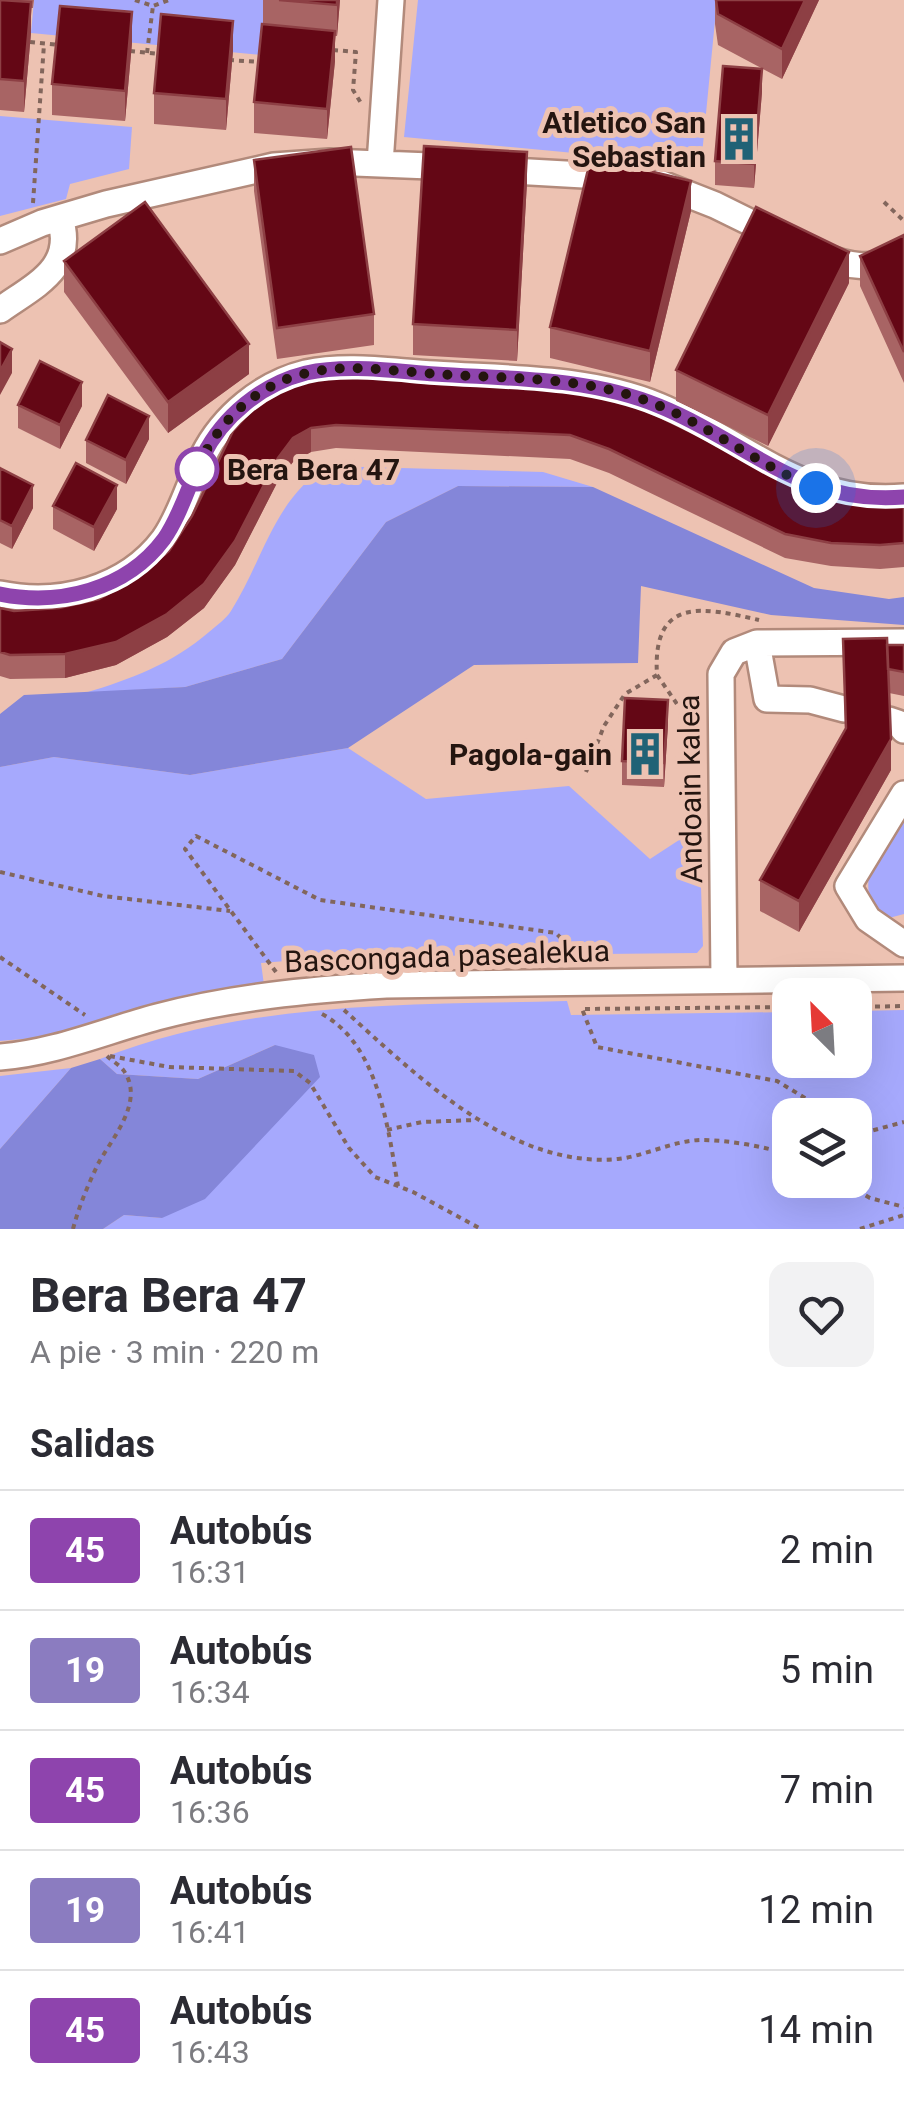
<!DOCTYPE html>
<html lang="es">
<head>
<meta charset="utf-8">
<style>
	:root { --surface:#fff; --page:#f2f2f3; --text:#2b2b33; --muted:#7c7c81; --line:#e1e1e2 }
	body { margin:0; font-family:Roboto,sans-serif; background:var(--page); color:var(--text); height:100vh; display:flex; flex-direction:column; font-size:38px; white-space:nowrap }
	* { box-sizing:border-box; margin:0 }
	p { font-size:32px; color:var(--muted) }
	.icon { flex:none; width:55px; height:55px; fill:none; stroke:currentColor; stroke-width:2; stroke-linecap:round; stroke-linejoin:round }
	.map { position:relative; height:1229px; overflow:hidden }
	.side { display:flex; flex-direction:column; background:var(--surface); flex:1 }
	.side>* { flex:none }
	.badge { padding:0 20px; border-radius:8px; font-size:35px; line-height:65px }
	.needle { width:65px; rotate:336deg }
	.buttons { position:absolute; left:772px; top:978px; display:grid; gap:20px }
	.buttons a { display:grid; place-items:center; width:100px; height:100px; border-radius:20px; background:var(--surface); box-shadow:0 10px 40px #0002; font-size:50px }
	.you { position:absolute; width:50px; height:50px; margin:-25px; border:8px solid #fff; border-radius:50%; background:#1a73e8; box-shadow:0 0 0 15px #1a73e833 }
	.map>.badge { position:absolute; translate:-50% -50%; box-shadow:0 0 0 5px #fff }
	h2 { padding:0 30px; font-size:38px; line-height:90px }
	.round { display:grid; place-items:center; flex:none; width:105px; height:105px; border-radius:20px; background:var(--page) }
	.head { display:flex; align-items:center; justify-content:space-between; height:170px; padding:0 30px }
	h1 { font-size:48px; font-weight:700; line-height:75px }
	ul { padding:0; list-style:none }
	li { display:flex; align-items:center; gap:30px; height:120px; padding:0 30px; border-top:2px solid var(--line) }
	li div { flex:1 }
	li b { display:block; font-size:38px }
	li em { font-style:normal }
	li .badge { min-width:110px; font-weight:700; text-align:center }
	.map>svg:first-child { display:block }
</style>
</head>
<body>
<div class="map">
<svg width="904" height="1229" viewBox="0 0 904 1229">
	<rect width="100%" height="100%" fill="#edc2b2"/>
	<path fill="#a6a9fd" fill-rule="evenodd" d="M 34,0 L 266,0 L 262,55 L 31,33 Z
		M 418,0 L 717,0 L 701,165 L 404,137 Z
		M 0,116 L 132,127 L 129,169 L 70,184 L 66,199 L 0,216 Z
		M 328,466 L 543,472 L 593,487 L 458,486 L 386,522 L 282,659 L 185,687 L 85,693 C 131,679 172,664 209,632 C 216,626 226,619 231,611 C 263,561 274,498 328,466 Z
		M 348,748 L 426,799 L 569,786 L 650,859 L 699,827 L 703,946 L 697,953 L 336,957 L 261,963 L 264,985 L 172,999 L 45,1037 L 0,1041 L 0,767 L 54,757 L 190,775 Z
		M 904,811 L 904,914 L 889,918 C 843,890 885,845 904,811 Z
		M 567,1001 L 571,1015 L 790,1012 L 790,1060 L 855,1060 L 855,1011 L 904,1010 L 904,1229 L 103,1229 L 124,1215 L 162,1218 L 275,1045 L 198,1079 L 117,1074 L 100,1059 C 249,1000 409,1005 567,1001 ZM 790,1115 L 855,1115 L 855,1180 L 790,1180 Z
		M 71,1068 L 0,1149 L 0,1076 Z"/>
	<path fill="#8486d9" d="M 458,486 L 593,487 L 814,588 L 889,599 L 904,597 L 904,625 L 771,615 L 641,586 L 638,663 L 474,665 L 348,748 L 190,775 L 54,757 L 0,767 L 0,714 L 24,695 L 185,687 L 282,659 L 386,522 Z
		M 275,1045 L 314,1055 L 320,1077 L 205,1199 L 162,1218 L 124,1215 L 103,1229 L 0,1229 L 0,1149 L 71,1068 L 100,1059 L 117,1074 L 198,1079 Z"/>
	<g fill="none" stroke-linecap="round" stroke-linejoin="round">
		<g stroke="#b28a7b" stroke-width="30">
			<path id="minor" d="M 380,164 L 391,0
				M 495,170 L 619,177
				M 659,183 L 715,205 L 778,236
				M 0,241 L 42,223 L 106,204 L 274,166 L 330,162 L 455,167
				M 818,254 C 850,268 872,270 904,257
				M 0,310 C 35,285 76,268 60,218
				M 0,594 C 59,606 126,590 164,539 C 181,515 189,483 203,456 C 223,416 262,384 306,373 C 348,364 393,372 435,374 C 510,379 589,377 659,406 C 746,442 802,506 904,497
				M 757,643 L 767,699 L 810,700 L 844,709
				M 889,720 L 898,723 L 904,730
				M 904,794 L 848,886 L 868,919 L 904,944
				M 724,980 L 721,674 L 734,652 L 757,643 L 904,642
				M 0,1057 C 54,1053 105,1031 157,1017 C 232,997 308,990 386,985 L 904,978"/>
		</g>
		<path stroke="#82665c" stroke-width="4" stroke-dasharray="5 5" stroke-linecap="butt" d="M 135,0 L 153,6 L 169,0
			M 30,42 L 60,45
			M 333,50 L 356,52 L 353,90 L 361,103
			M 130,51 L 160,54
			M 147,53 L 153,6
			M 229,60 L 260,62
			M 884,202 L 904,221
			M 33,203 L 44,44
			M 657,675 L 677,704
			M 586,772 L 604,726 L 625,694 L 657,675 C 652,596 703,607 759,620
			M 0,872 L 103,896 L 230,911
			M 0,957 L 85,1015
			M 276,972 L 185,849 L 196,836 L 320,900 L 556,933 L 581,959
			M 790,1007 L 582,1009 L 597,1047 L 777,1081 L 833,1115
			M 855,1007 L 904,1006
			M 344,1010 C 417,1076 511,1169 618,1159 C 645,1156 672,1141 700,1140 C 727,1140 764,1146 790,1155
			M 322,1014 C 379,1045 388,1129 398,1186
			M 110,1056 L 169,1067 L 294,1071 L 310,1083 L 349,1148 L 375,1177 L 413,1192 L 481,1229
			M 855,1128 L 863,1133 L 904,1122
			M 387,1130 L 422,1122 L 476,1120
			M 840,1180 L 870,1198 L 904,1207
			M 73,1229 C 79,1206 88,1185 98,1164 C 112,1138 145,1102 124,1071 C 120,1065 112,1061 107,1056
			M 860,1229 L 904,1215"/>
		<use href="#minor" stroke="#fff" stroke-width="25"/>
	</g>
	<path fill="#a86464" d="M 0,0 L 34,0 L 33,8 L 31,8 L 31,33 L 24,112 L 0,110 Z
		M 263,0 L 340,0 L 337,36 L 335,36 L 335,61 L 327,139 L 254,133 L 254,102 L 263,24 Z
		M 715,0 L 819,0 L 782,79 L 718,45 L 715,24 Z
		M 132,43 L 125,121 L 52,115 L 52,84 Z
		M 233,51 L 226,130 L 154,124 L 154,93 Z
		M 762,92 L 754,188 L 715,185 L 715,161 Z
		M 254,160 L 374,314 L 374,345 L 277,359 L 254,191 Z
		M 527,182 L 517,361 L 413,355 L 413,324 Z
		M 691,211 L 650,382 L 550,358 L 550,327 Z
		M 904,235 L 904,383 L 860,286 L 860,256 Z
		M 64,261 L 249,374 L 168,433 L 64,292 Z
		M 849,283 L 768,446 L 676,401 L 676,370 Z
		M 338,376 L 838,496 L 882,499 L 904,497 L 904,567 L 880,569 L 831,566 L 785,558 L 609,473 L 570,459 L 336,448 L 311,452 L 293,462 L 278,481 L 235,565 L 204,608 L 167,637 L 116,665 L 65,678 L 10,679 L 0,676 L 0,608 L 14,611 L 59,608 L 99,599 L 139,576 L 169,551 Z
		M 18,405 L 82,406 L 60,449 L 18,428 Z
		M 149,439 L 126,484 L 86,463 L 86,440 Z
		M 0,468 L 33,508 L 12,549 L 0,543 Z
		M 53,506 L 117,509 L 94,551 L 53,529 Z
		M 843,639 L 887,645 L 904,645 L 904,696 L 889,693 L 891,770 L 799,932 L 760,911 L 760,880 L 845,730 Z
		M 668,724 L 664,787 L 622,785 L 622,761 Z"/>
	<path fill="#8d3f44" d="M 337,0 L 340,0 L 337,36 Z
		M 805,0 L 819,0 L 782,79 L 782,49 Z
		M 31,2 L 31,33 L 24,112 L 24,81 Z
		M 132,12 L 132,43 L 125,121 L 125,91 Z
		M 233,21 L 233,51 L 226,130 L 226,99 Z
		M 335,31 L 335,61 L 327,139 L 327,109 Z
		M 762,69 L 762,92 L 754,188 L 754,164 Z
		M 527,152 L 527,182 L 517,361 L 517,330 Z
		M 691,181 L 691,211 L 650,382 L 650,351 Z
		M 849,252 L 849,283 L 768,446 L 768,415 Z
		M 249,344 L 249,374 L 168,433 L 168,402 Z
		M 12,349 L 12,373 L 0,395 L 0,371 Z
		M 82,382 L 82,406 L 60,449 L 60,425 Z
		M 149,416 L 149,439 L 126,484 L 126,460 Z
		M 311,428 L 311,452 L 293,462 L 278,481 L 235,565 L 204,608 L 167,637 L 116,665 L 65,678 L 65,654 L 293,438 Z
		M 33,485 L 33,508 L 12,549 L 12,526 Z
		M 117,485 L 117,509 L 94,551 L 94,527 Z
		M 668,700 L 668,724 L 664,787 L 664,763 Z
		M 891,739 L 891,770 L 799,932 L 799,901 Z"/>
	<path fill="#640715" stroke="#8d3f44" stroke-width="2.5" d="M 0,0 L 31,2 L 24,81 L 0,79 Z
		M 279,0 L 337,0 L 337,5 Z
		M 716,0 L 805,0 L 782,49 L 718,14 Z
		M 60,6 L 132,12 L 125,91 L 52,84 Z
		M 161,14 L 233,21 L 226,99 L 154,93 Z
		M 262,24 L 335,31 L 327,109 L 254,102 Z
		M 723,66 L 762,69 L 754,164 L 715,161 Z
		M 424,146 L 527,152 L 517,330 L 413,324 Z
		M 351,147 L 374,314 L 277,328 L 254,160 Z
		M 591,157 L 691,181 L 650,351 L 550,327 Z
		M 145,202 L 249,344 L 168,402 L 64,261 Z
		M 756,207 L 849,252 L 768,415 L 676,370 Z
		M 904,235 L 904,352 L 860,256 Z
		M 0,342 L 12,349 L 0,371 Z
		M 40,361 L 82,382 L 60,425 L 18,405 Z
		M 338,376 L 579,389 L 631,403 L 801,486 L 838,496 L 882,499 L 904,497 L 904,543 L 880,545 L 831,543 L 785,534 L 609,449 L 570,435 L 336,425 L 311,428 L 293,438 L 278,458 L 235,541 L 204,584 L 167,614 L 116,642 L 65,654 L 10,655 L 0,652 L 0,608 L 14,611 L 59,608 L 99,599 L 139,576 L 169,551 L 192,516 L 233,431 L 258,403 L 295,383 Z
		M 108,395 L 149,416 L 126,460 L 86,440 Z
		M 76,463 L 117,485 L 94,527 L 53,506 Z
		M 0,468 L 33,485 L 12,526 L 0,520 Z
		M 887,638 L 891,739 L 799,901 L 760,880 L 846,728 L 843,639 Z
		M 887,645 L 904,645 L 904,672 L 888,669 Z
		M 625,698 L 668,700 L 664,763 L 622,761 Z"/>
	<g fill="none" stroke-linecap="round" stroke-linejoin="round">
		<g stroke="#fff" stroke-width="22">
			<path id="line" d="M 0,594 C 59,606 126,590 164,539 C 181,515 189,483 203,456 C 223,416 262,384 306,373 C 347,364 393,371 435,374 C 510,379 588,377 659,406 C 746,441 802,506 904,497"/>
		</g>
		<use href="#line" stroke="#8e44ad" stroke-width="15"/>
		<path stroke="#241510" stroke-width="10" stroke-dasharray="0 18" d="M 197,469 L 194,475 C 212,434 238,401 280,382 C 293,376 309,372 323,370 C 360,365 400,372 437,374 C 507,379 581,376 647,401 C 707,423 757,465 816,488"/>
	</g>
	<defs>
		<g id="building-bare" transform="scale(3.45)"><path d="M-4-6H4V6H1V3H-1V6H-4ZM-2.5-4.3h1.7v1.8h-1.7ZM.8-4.3h1.7v1.8H.8ZM-2.5-1h1.7V.8h-1.7ZM.8-1h1.7V.8H.8Z" fill="#206276" stroke="#edc2b2" stroke-width="2.5" paint-order="stroke"/></g>
	</defs>
	<g fill-rule="evenodd">
		<use href="#building-bare" x="739" y="139"/>
		<use href="#building-bare" x="645" y="754"/>
	</g>
	<circle fill="#fff" stroke="#8e44ad" stroke-width="5" cx="197" cy="469" r="20"/>
	<g text-anchor="middle" dominant-baseline="central" stroke-width="10" stroke-linejoin="round" paint-order="stroke">
		<g font-size="30" font-weight="bold" fill="#241510" stroke="#edc2b2" text-anchor="end">
			<text x="706" y="122">Atletico San<tspan x="706" dy="34">Sebastian</tspan></text>
			<text x="612" y="754">Pagola-gain</text>
		</g>
		<g font-size="30" font-weight="bold" fill="#241510" stroke="#edc2b2" text-anchor="start">
			<text x="227" y="469">Bera Bera 47</text>
		</g>
		<g font-size="30" fill="#241510" stroke="#edc2b2">
			<text transform="translate(690 789) rotate(-91)">Andoain kalea</text>
			<text transform="translate(447 956) rotate(-2)">Bascongada pasealekua</text>
		</g>
	</g>
</svg>
<div class="buttons">
<a><svg class="needle" viewBox="-14 -14 28 28"><path d="M0-13l5 13h-10z" fill="#e53935"/><path d="M0 13l5-13h-10z" fill="#7c7c81"/></svg></a>
<a><svg class="icon" aria-label="layers" viewBox="0 0 24 24"><path d="M12 4l9 5-9 5-9-5zM3 14l9 5 9-5"/></svg></a>
</div>
<div class="you" style="left:816px;top:488px"></div>
</div>
<section class="side">
<div class="head"><div><h1>Bera Bera 47</h1><p>A pie · 3 min · 220 m</p></div><a class="round"><svg class="icon" aria-label="heart" viewBox="0 0 24 24"><path d="M12 20l-8-8c-3-5 5-10 8-4 3-6 11-1 8 4z"/></svg></a></div>
<h2>Salidas</h2>
<ul>
<li><span class="badge" style="background:#8e44ad;color:#fff">45</span><div><b>Autobús</b><p>16:31</p></div><em>2 min</em></li>
<li><span class="badge" style="background:#8b7cc0;color:#fff">19</span><div><b>Autobús</b><p>16:34</p></div><em>5 min</em></li>
<li><span class="badge" style="background:#8e44ad;color:#fff">45</span><div><b>Autobús</b><p>16:36</p></div><em>7 min</em></li>
<li><span class="badge" style="background:#8b7cc0;color:#fff">19</span><div><b>Autobús</b><p>16:41</p></div><em>12 min</em></li>
<li><span class="badge" style="background:#8e44ad;color:#fff">45</span><div><b>Autobús</b><p>16:43</p></div><em>14 min</em></li>
</ul>
</section>
</body>
</html>
